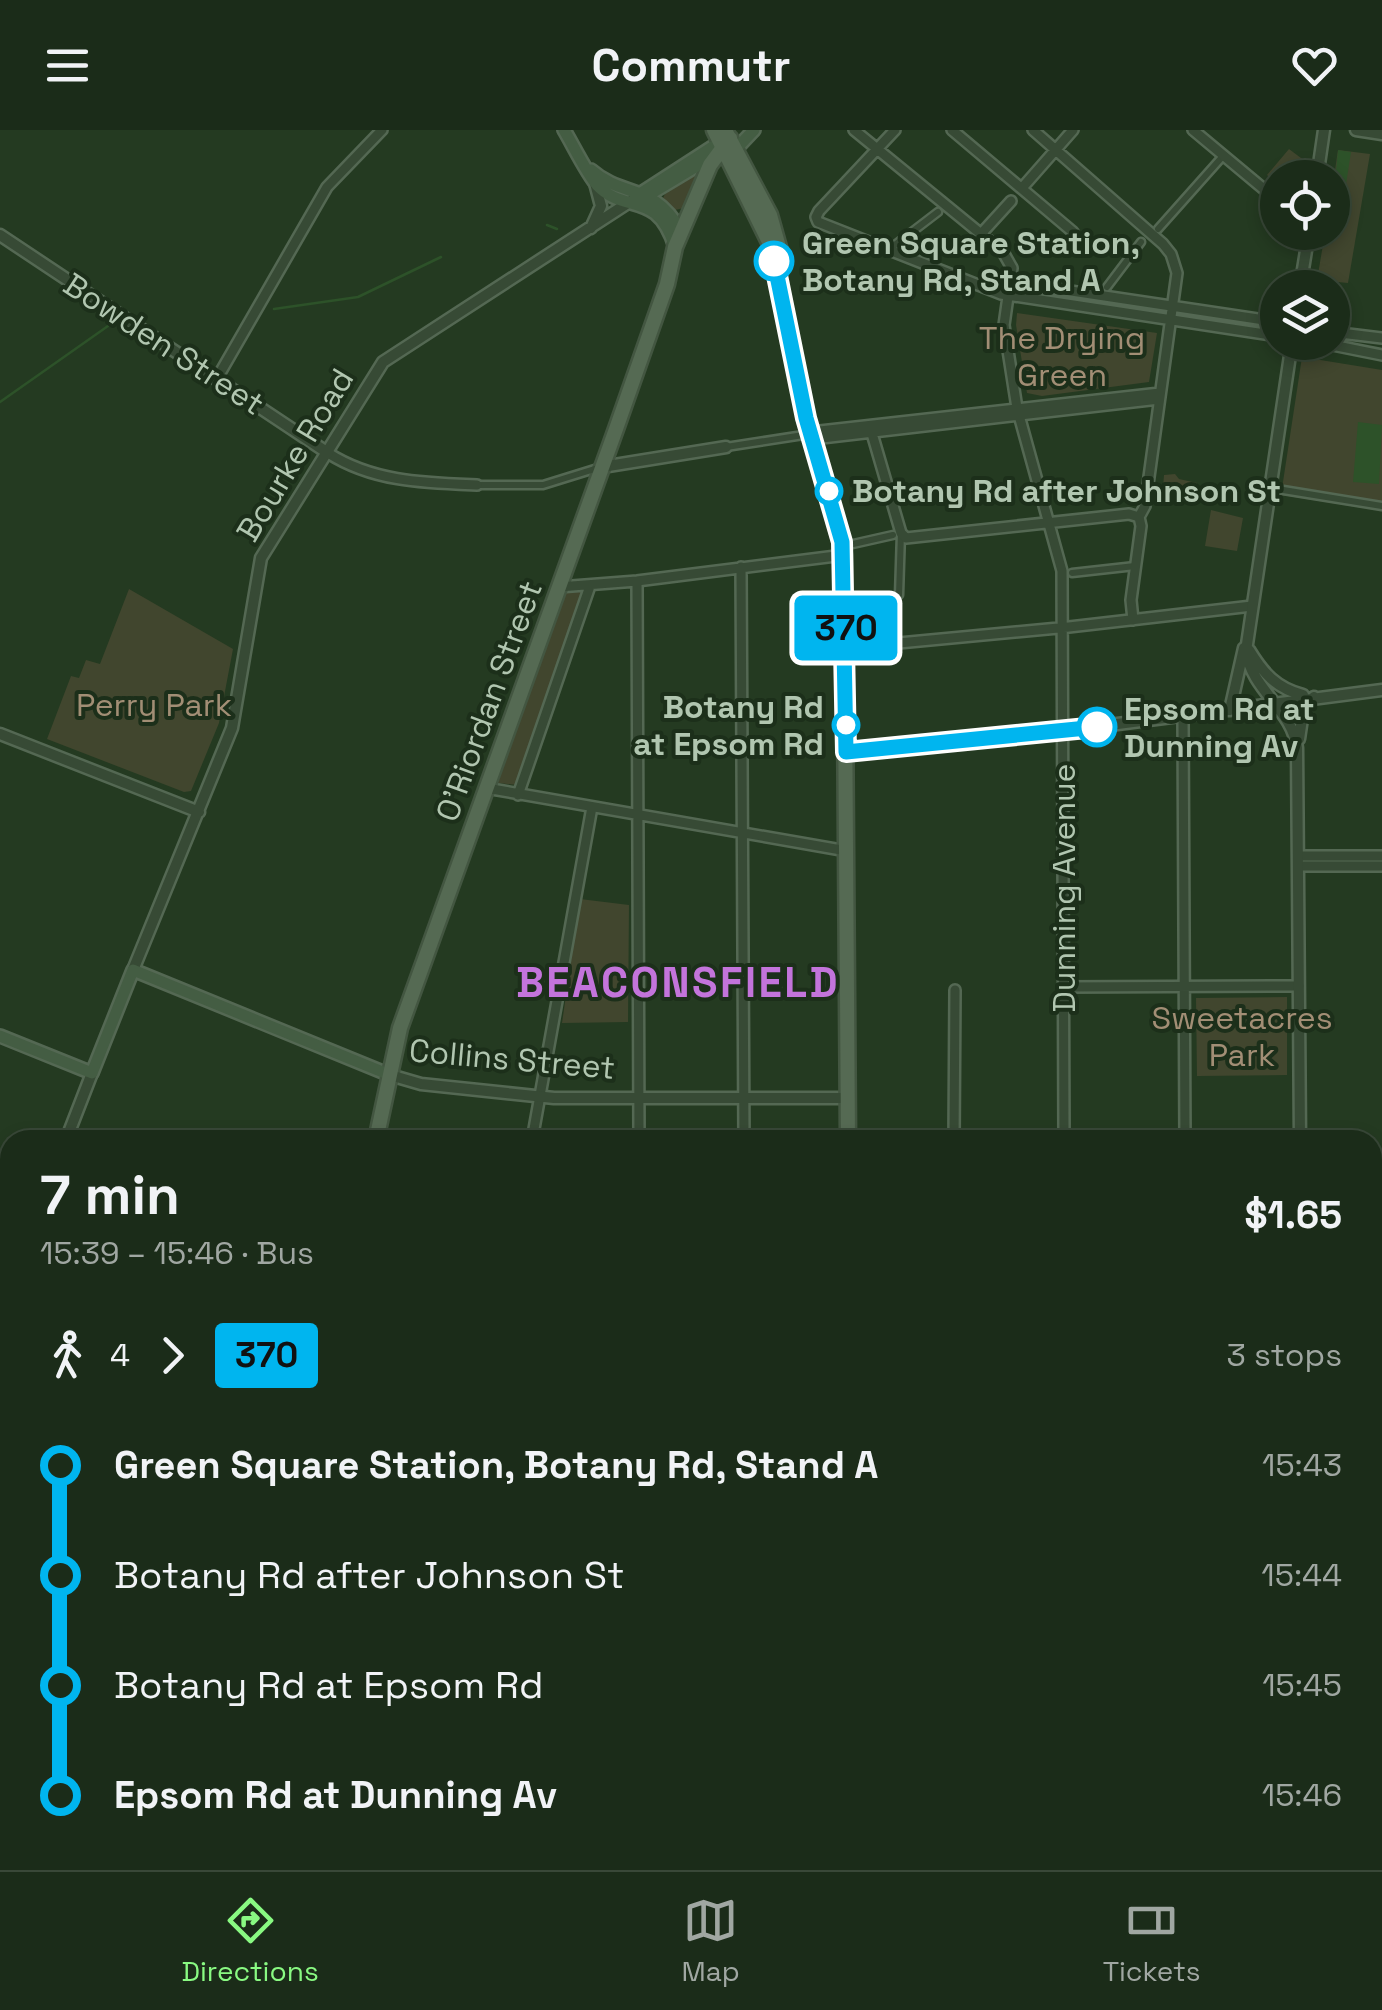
<!DOCTYPE html>
<html lang="en">
<head>
<meta charset="utf-8">
<style>
	:root { --surface:#1b2c19; --page:#283826; --text:#f1f3f6; --muted:#a0a7a2; --line:#394838; --accent:#89f982 }
	body { margin:0; font-family:"Space Grotesk",sans-serif; background:var(--page); color:var(--text); height:100vh; display:flex; flex-direction:column; font-size:38px; white-space:nowrap }
	* { box-sizing:border-box; margin:0 }
	p { font-size:32px; color:var(--muted) }
	.icon { flex:none; width:55px; height:55px; fill:none; stroke:currentColor; stroke-width:2; stroke-linecap:round; stroke-linejoin:round }
	.map { position:relative; flex:1; overflow:hidden }
	.drawer { position:absolute; left:0px; top:1000px; width:1382px; height:740px; display:flex; flex-direction:column; background:var(--surface); border-radius:30px 30px 0 0; box-shadow:0 5px 15px #0003,0 0 0 2px var(--line) }
	.drawer>* { flex:none }
	.badge { padding:0 20px; border-radius:8px; font-size:35px; line-height:65px }
	.fabs { position:absolute; left:1260px; top:30px; display:grid; gap:20px }
	.fabs a { display:grid; place-items:center; width:90px; height:90px; border-radius:50%; background:var(--surface); box-shadow:0 5px 15px #0003,0 0 0 2px var(--line); font-size:50px }
	.map>.badge { position:absolute; translate:-50% -50%; box-shadow:0 0 0 5px #fff }
	.legs { display:flex; align-items:center; gap:15px; height:110px; padding:0 40px; font-size:32px }
	.legs p { margin-inline-start:auto }
	.head { display:flex; align-items:center; justify-content:space-between; height:170px; padding:0 40px }
	h1 { font-size:55px; font-weight:800; line-height:75px }
	ul { padding:0 40px; list-style:none }
	li { display:flex; align-items:center; gap:35px; height:110px; font-size:38px }
	li i { display:grid; place-items:center; width:15px; height:100%; margin:0 12px; background:currentColor }
	li i::after { content:''; width:25px; height:25px; margin:-12px; border:8px solid; border-radius:50%; background:var(--surface) }
	li p { margin-inline-start:auto }
	li:first-child i { background:linear-gradient(#0000 50%,currentColor 0) }
	li:last-child i { background:linear-gradient(currentColor 50%,#0000 0) }
	header { display:flex; justify-content:space-between; align-items:center; height:130px; padding:0 40px; background:var(--surface); font-size:45px; font-weight:800 }
	.menu { display:flex; justify-content:space-around; align-items:center; height:140px; border-top:2px solid var(--line); background:var(--surface); font-size:28px; color:var(--muted) }
	.menu a { display:grid; justify-items:center; gap:5px }
	.menu .on { color:var(--accent) }
	.map>svg:first-child { display:block }
</style>
</head>
<body>
<header><svg class="icon" aria-label="menu" viewBox="0 0 24 24"><path d="M4 6h16M4 12h16M4 18h16"/></svg>Commutr<svg class="icon" aria-label="heart" viewBox="0 0 24 24"><path d="M12 20l-8-8c-3-5 5-10 8-4 3-6 11-1 8 4z"/></svg></header>
<div class="map">
<svg width="1382" height="1740" viewBox="0 0 1382 1740">
	<rect width="100%" height="100%" fill="#243a21"/>
	<path fill="#41462e" d="M 1289,19 L 1309,34 L 1307,47 L 1278,48 L 1277,54 L 1267,45 Z
		M 1338,20 L 1370,24 L 1348,153 L 1317,150 L 1325,103 L 1332,102 L 1333,54 Z
		M 698,42 L 684,78 L 675,80 L 663,68 L 665,64 Z
		M 1017,183 L 1157,203 L 1149,252 L 1042,266 L 1027,263 L 1016,195 Z
		M 1302,227 L 1382,240 L 1382,381 L 1281,365 Z
		M 1175,344 L 1179,349 L 1197,353 L 1198,363 L 1163,358 L 1164,345 Z
		M 1211,380 L 1243,388 L 1237,421 L 1205,416 Z
		M 565,457 L 583,460 L 517,655 L 498,653 Z
		M 129,459 L 233,519 L 219,593 L 191,661 L 184,662 L 47,609 L 71,546 L 79,548 L 86,530 L 100,534 Z
		M 580,769 L 629,775 L 628,892 L 562,893 Z
		M 1287,867 L 1287,945 L 1197,946 L 1196,868 Z
		M 1382,1604 L 1382,1740 L 1314,1740 L 1314,1730 L 1372,1730 L 1373,1605 Z"/>
	<path fill="#2d5229" d="M 1338,20 L 1351,22 L 1343,74 L 1333,72 Z
		M 1358,292 L 1382,295 L 1379,354 L 1353,352 Z"/>
	<g fill="none" stroke-linecap="round" stroke-linejoin="round">
		<path stroke="#2d5229" stroke-width="2.5" d="M 547,95 L 557,99
			M 274,179 L 358,167 L 441,127
			M 0,272 L 108,196"/>
		<g stroke="#546853" stroke-width="11">
			<path id="pedestrian" d="M 1158,99 L 1223,26
				M 891,118 L 938,82
				M 1107,157 L 1141,112
				M 726,317 L 810,304
				M 477,355 L 543,355 L 601,337
				M 1271,358 L 1382,376
				M 853,414 L 893,405
				M 1072,443 L 1135,436
				M 899,465 L 901,403"/>
		</g>
		<g stroke="#546853" stroke-width="14">
			<path id="minor" d="M 854,0 L 1003,122 L 1012,138 L 1004,195 L 1017,278 L 1062,441 L 1064,1010
				M 895,0 L 819,81 L 816,87 L 818,92 L 1001,164 L 1278,206
				M 952,0 L 1073,102
				M 1033,0 L 1163,114 L 1171,124 L 1177,143 L 1145,376 L 1139,387 L 1141,396 L 1131,470 L 1133,490
				M 1193,0 L 1278,71
				M 1022,58 L 1073,0
				M 980,105 L 1011,71
				M 1011,152 L 1278,192
				M 1332,202 L 1382,208
				M 1317,212 L 1382,225
				M 216,250 L 327,57 L 382,0
				M 871,300 L 901,403 L 906,408 L 1129,384 L 1139,387
				M 811,302 L 1160,263
				M 813,309 L 1159,269
				M 328,323 C 373,352 425,353 477,355
				M 741,437 L 744,1010
				M 637,451 L 639,1010
				M 559,457 L 637,451 L 844,425
				M 846,528 L 867,516 L 1069,497 L 1252,476
				M 1183,587 L 1185,1010
				M 486,658 L 847,721
				M 518,665 L 590,456
				M 1299,726 L 1382,726
				M 1298,736 L 1382,736
				M 1064,857 L 1299,856
				M 532,1010 L 592,677
				M 954,1010 L 955,860
				M 1372,1034 L 1382,1034
				M 1372,1350 L 1382,1350
				M 1372,1594 L 1382,1594
				M 1187,1730 L 1187,1740
				M 712,1740 L 715,1730"/>
		</g>
		<g stroke="#546853" stroke-width="15">
			<path id="tertiary" d="M 1356,0 L 1382,4
				M 1317,48 L 1324,0
				M 591,98 L 601,76 L 595,53
				M 0,105 L 328,323
				M 1300,158 L 1309,102
				M 1292,212 L 1246,521 C 1252,561 1293,580 1297,618 L 1300,1010
				M 602,337 L 726,317
				M 1249,520 C 1263,543 1276,558 1303,565
				M 1230,580 L 1244,518
				M 0,604 L 199,682
				M 1299,609 L 1303,582 L 1314,567
				M 847,622 L 1063,601 L 1382,560
				M 133,840 L 232,598 L 261,428 L 383,232 L 631,71
				M 390,945 L 421,954 L 554,968 L 848,968
				M 66,1010 L 92,943
				M 0,1179 L 10,1153
				M 0,1481 L 10,1483
				M 1067,1730 L 1067,1740
				M 1302,1730 L 1302,1740"/>
		</g>
		<g stroke="#546853" stroke-width="16">
			<path id="secondary" d="M 564,0 C 573,15 587,44 597,55 C 625,85 657,59 675,117
				M 736,19 L 754,0
				M 591,40 C 624,69 653,52 681,101
				M 635,67 L 720,12
				M 645,67 L 715,25
				M 0,906 L 92,943 L 133,840 L 390,945"/>
		</g>
		<g stroke="#435641" stroke-width="19">
			<path id="primary" d="M 714,0 L 769,112 L 808,292 L 844,425 L 848,1010
				M 726,2 L 770,85 L 782,128
				M 376,1010 L 400,898 L 616,299 L 667,154 L 675,117 L 710,35 L 730,8
				M 224,1740 L 226,1730
				M 848,1740 L 848,1730"/>
		</g>
		<use href="#pedestrian" stroke="#374a35" stroke-width="6"/>
		<use href="#minor" stroke="#374a35" stroke-width="9"/>
		<use href="#tertiary" stroke="#374a35" stroke-width="10"/>
		<use href="#secondary" stroke="#445d43" stroke-width="11"/>
		<use href="#primary" stroke="#556a53" stroke-width="14"/>
	</g>
	<g fill="none" stroke-linecap="round" stroke-linejoin="round">
		<g stroke="#fff" stroke-width="22">
			<path id="line-1" d="M 774,131 L 806,288 L 842,412 L 846,622 L 1097,597"/>
		</g>
		<use href="#line-1" stroke="#00b5ef" stroke-width="15"/>
	</g>
	<g fill="#fff" stroke="#00b5ef" stroke-width="5">
		<circle cx="774" cy="131" r="18"/>
		<circle cx="829" cy="361" r="12"/>
		<circle cx="846" cy="595" r="12"/>
		<circle cx="1097" cy="597" r="18"/>
	</g>
	<g text-anchor="middle" dominant-baseline="central" stroke-width="8" stroke-linejoin="round" paint-order="stroke">
		<g font-size="32" font-weight="bold" fill="#b1c6b0" stroke="#1c2f1a" text-anchor="start">
			<text x="802" y="113">Green Square Station,<tspan x="802" dy="37">Botany Rd, Stand A</tspan></text>
			<text x="852" y="361">Botany Rd after Johnson St</text>
			<text x="824" y="577" text-anchor="end">Botany Rd<tspan x="824" dy="37">at Epsom Rd</tspan></text>
			<text x="1124" y="579">Epsom Rd at<tspan x="1124" dy="37">Dunning Av</tspan></text>
		</g>
		<g font-size="32" fill="#a28e75" stroke="#1c2f1a">
			<text x="1062" y="208">The Drying<tspan x="1062" dy="37">Green</tspan></text>
			<text x="154" y="575">Perry Park</text>
			<text x="1242" y="888">Sweetacres<tspan x="1242" dy="37">Park</tspan></text>
		</g>
		<g font-size="32" fill="#b1c6b0" stroke="#1c2f1a">
			<text transform="translate(164 214) rotate(33)">Bowden Street</text>
			<text transform="translate(295 325) rotate(-59)">Bourke Road</text>
			<text transform="translate(489 571) rotate(-70)">O'Riordan Street</text>
			<text transform="translate(1064 758) rotate(-90)">Dunning Avenue</text>
			<text transform="translate(512 929) rotate(5)">Collins Street</text>
		</g>
		<g font-size="42" font-weight="bold" letter-spacing="2.5" fill="#c374db" stroke="#1c2f1a">
			<text x="678" y="852">BEACONSFIELD</text>
		</g>
	</g>
</svg>
<div class="fabs">
<a><svg class="icon" aria-label="locate" viewBox="0 0 24 24"><circle cx="12" cy="12" r="6"/><path d="M12 2v4M12 18v4M2 12h4M18 12h4"/></svg></a>
<a><svg class="icon" aria-label="layers" viewBox="0 0 24 24"><path d="M12 4l9 5-9 5-9-5zM3 14l9 5 9-5"/></svg></a>
</div>
<b class="badge" style="left:846px;top:498px;background:#00b5ef;color:#111">370</b>
<section class="drawer">
<div class="head"><div><h1>7 min</h1><p>15:39 – 15:46 · Bus</p></div><b>$1.65</b></div>
<div class="legs"><svg class="icon" aria-label="walk" viewBox="0 0 24 24"><circle cx="13" cy="4" r="2"/><path d="M13 8l-2 6 4 7M11 14l-3 7M7 12l3-4h3l4 4"/></svg>4<svg class="icon" aria-label="forward" viewBox="0 0 24 24"><path d="M9 5l7 7-7 7"/></svg><b class="badge" style="background:#00b5ef;color:#111">370</b><p>3 stops</p></div>
<ul>
<li><i style="color:#00b5ef"></i><b>Green Square Station, Botany Rd, Stand A</b><p>15:43</p></li>
<li><i style="color:#00b5ef"></i><span>Botany Rd after Johnson St</span><p>15:44</p></li>
<li><i style="color:#00b5ef"></i><span>Botany Rd at Epsom Rd</span><p>15:45</p></li>
<li><i style="color:#00b5ef"></i><b>Epsom Rd at Dunning Av</b><p>15:46</p></li>
</ul>
</section>
</div>
<nav class="menu">
<a class="on"><svg class="icon" aria-label="directions" viewBox="0 0 24 24"><path d="M12 3l9 9-9 9-9-9zM9 14v-3h6M13 9l2 2-2 2"/></svg>Directions</a>
<a><svg class="icon" aria-label="map" viewBox="0 0 24 24"><path d="M3 6l6-2 6 2 6-2v14l-6 2-6-2-6 2zM9 4v14M15 6v14"/></svg>Map</a>
<a><svg class="icon" aria-label="tickets" viewBox="0 0 24 24"><path d="M3 7h18v10H3zM15 7v10"/></svg>Tickets</a>
</nav>
</body>
</html>
